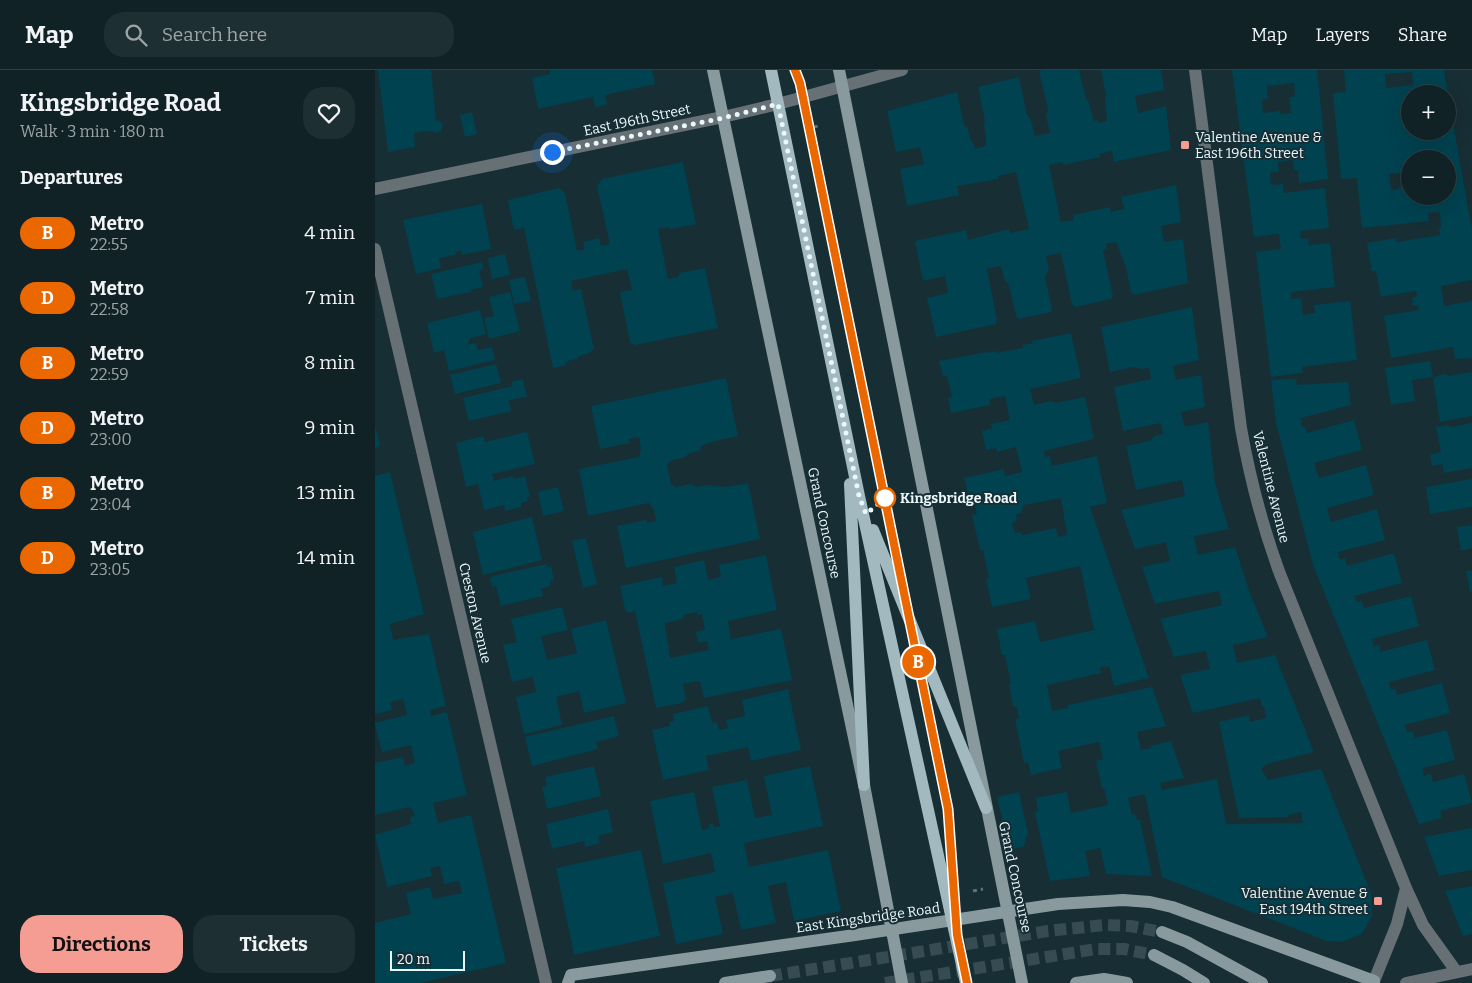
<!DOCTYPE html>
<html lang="en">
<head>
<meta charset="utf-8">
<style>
	:root { --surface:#112227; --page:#1e2f33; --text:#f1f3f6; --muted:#9ca4a7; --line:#303f44; --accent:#f59c93 }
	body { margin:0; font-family:Bitter,serif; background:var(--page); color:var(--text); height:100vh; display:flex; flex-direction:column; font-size:19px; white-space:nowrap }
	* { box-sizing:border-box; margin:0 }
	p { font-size:16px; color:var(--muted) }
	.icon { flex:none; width:28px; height:28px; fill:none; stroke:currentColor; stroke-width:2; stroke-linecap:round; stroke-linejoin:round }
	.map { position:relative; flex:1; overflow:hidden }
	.side { display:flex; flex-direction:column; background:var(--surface); width:375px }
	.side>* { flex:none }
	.badge { padding:0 10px; border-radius:16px; font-size:18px; line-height:32px }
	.controls { position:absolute; left:1026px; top:15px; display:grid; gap:10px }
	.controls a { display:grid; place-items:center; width:55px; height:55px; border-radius:50%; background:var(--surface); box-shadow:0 5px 20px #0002,0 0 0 1px var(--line); font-size:25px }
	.scale { position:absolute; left:15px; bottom:12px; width:75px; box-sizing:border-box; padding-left:5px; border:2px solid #eaf7fb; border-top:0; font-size:14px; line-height:18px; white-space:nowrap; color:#eaf7fb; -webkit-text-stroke:4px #172e34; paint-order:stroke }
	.you { position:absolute; width:25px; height:25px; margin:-12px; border:4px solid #fff; border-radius:50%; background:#1a73e8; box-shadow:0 0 0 8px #1a73e833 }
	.map>.badge { position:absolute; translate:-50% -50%; box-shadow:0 0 0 2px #fff }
	h2 { padding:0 20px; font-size:19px; line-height:45px }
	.round { display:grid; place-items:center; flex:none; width:52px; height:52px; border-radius:20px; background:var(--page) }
	.head { display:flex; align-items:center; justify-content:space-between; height:85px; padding:0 20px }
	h1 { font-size:24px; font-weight:700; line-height:38px }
	.cta { display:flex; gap:10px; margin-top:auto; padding:10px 20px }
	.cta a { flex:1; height:58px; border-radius:20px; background:var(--accent); color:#111; font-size:20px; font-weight:700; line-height:58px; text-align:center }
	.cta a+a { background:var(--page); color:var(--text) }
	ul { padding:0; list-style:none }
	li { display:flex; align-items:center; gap:15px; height:65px; padding:0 20px }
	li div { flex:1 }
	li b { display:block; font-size:19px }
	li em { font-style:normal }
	li .badge { min-width:55px; font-weight:700; text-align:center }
	header { display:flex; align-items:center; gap:30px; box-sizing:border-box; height:70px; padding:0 25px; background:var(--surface); border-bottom:1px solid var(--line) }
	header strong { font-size:24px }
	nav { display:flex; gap:28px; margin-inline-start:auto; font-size:18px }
	.search { width:350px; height:45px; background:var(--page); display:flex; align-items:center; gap:12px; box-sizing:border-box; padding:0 18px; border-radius:20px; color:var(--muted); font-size:19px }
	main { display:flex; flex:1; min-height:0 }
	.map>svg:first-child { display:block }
</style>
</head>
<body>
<header>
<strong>Map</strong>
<div class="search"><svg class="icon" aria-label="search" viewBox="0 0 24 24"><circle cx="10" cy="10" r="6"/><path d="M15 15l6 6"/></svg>Search here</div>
<nav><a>Map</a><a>Layers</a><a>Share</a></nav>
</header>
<main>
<section class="side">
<div class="head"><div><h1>Kingsbridge Road</h1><p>Walk · 3 min · 180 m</p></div><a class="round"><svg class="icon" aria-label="heart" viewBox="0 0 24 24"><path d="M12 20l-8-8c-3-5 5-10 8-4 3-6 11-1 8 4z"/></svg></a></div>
<h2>Departures</h2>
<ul>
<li><span class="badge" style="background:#eb6800;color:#fff">B</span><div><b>Metro</b><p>22:55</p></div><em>4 min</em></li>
<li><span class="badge" style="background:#eb6800;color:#fff">D</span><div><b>Metro</b><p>22:58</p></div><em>7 min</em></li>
<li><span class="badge" style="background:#eb6800;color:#fff">B</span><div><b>Metro</b><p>22:59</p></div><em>8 min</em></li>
<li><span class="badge" style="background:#eb6800;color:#fff">D</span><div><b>Metro</b><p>23:00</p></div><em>9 min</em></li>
<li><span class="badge" style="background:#eb6800;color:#fff">B</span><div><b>Metro</b><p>23:04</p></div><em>13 min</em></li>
<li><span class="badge" style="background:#eb6800;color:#fff">D</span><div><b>Metro</b><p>23:05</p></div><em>14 min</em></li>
</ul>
<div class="cta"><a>Directions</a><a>Tickets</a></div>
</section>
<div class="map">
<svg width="1097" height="913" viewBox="0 0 1097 913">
	<rect width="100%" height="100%" fill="#172e34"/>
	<path fill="#004250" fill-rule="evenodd" d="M 3,0 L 56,0 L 61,50 L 65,51 L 68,55 L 66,61 L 61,63 L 55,61 L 39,63 L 40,77 L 13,82 Z
		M 175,0 L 277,0 L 280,14 L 230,25 L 232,33 L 230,35 L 222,37 L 220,36 L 218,27 L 163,39 L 157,8 L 175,4 Z
		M 669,0 L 704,0 L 711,29 L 714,33 L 719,51 L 723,50 L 724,53 L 732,51 L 730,30 L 731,25 L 726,0 L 786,0 L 789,20 L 760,26 L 763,43 L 791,36 L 796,80 L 739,92 L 737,81 L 725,84 L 725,87 L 688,95 L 688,92 L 674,95 L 686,152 L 699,150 L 698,145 L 735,137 L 736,142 L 749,139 L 746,127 L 801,115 L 806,152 L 786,156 L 789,172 L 808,169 L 813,213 L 759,225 L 756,222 L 751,197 L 741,172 L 731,174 L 732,179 L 728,180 L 738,226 L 736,229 L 701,237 L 697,235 L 686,183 L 671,186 L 674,199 L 670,207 L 677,239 L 676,242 L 644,249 L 641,246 L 634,215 L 629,209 L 626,196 L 612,199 L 622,250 L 621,254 L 561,267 L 552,228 L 573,223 L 570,206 L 548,211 L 540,171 L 591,160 L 593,170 L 634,159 L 635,163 L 654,159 L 641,102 L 623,106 L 624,109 L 582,116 L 584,125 L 532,136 L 525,99 L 549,94 L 545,77 L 521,82 L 512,41 L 582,22 L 589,55 L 593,59 L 595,69 L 599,74 L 600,79 L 611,76 L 611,66 L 609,56 L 610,51 L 603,17 L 644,7 L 652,45 L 656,50 L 660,66 L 675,63 L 671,46 L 673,40 L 664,1 Z
		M 857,0 L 942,0 L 953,109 L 924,113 L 923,100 L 919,100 L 918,90 L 903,92 L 904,101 L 895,103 L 896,115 L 908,114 L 909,123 L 950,118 L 954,158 L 925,161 L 926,169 L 933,168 L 934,175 L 955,173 L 960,217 L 916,222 L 916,229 L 926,228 L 928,245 L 940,243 L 939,235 L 975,231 L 982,290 L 927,297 L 928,303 L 896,307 L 881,182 L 906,179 L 904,164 L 879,167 ZM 919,13 L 920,26 L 914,27 L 916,43 L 905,44 L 905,41 L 888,43 L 887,30 L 893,29 L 892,16 Z
		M 969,0 L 1069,0 L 1073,24 L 1035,24 L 1035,61 L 1072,61 L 1073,25 L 1097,160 L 1097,210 L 1066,216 L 1069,236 L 1097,231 L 1097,288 L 1080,289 L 1078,277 L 1016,288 L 1009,246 L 1044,240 L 1043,235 L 1038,236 L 1037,228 L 1042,227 L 1041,221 L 1006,227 L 1001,201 L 997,202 L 992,173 L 1021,168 L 1022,172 L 1065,165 L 1064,158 L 1066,158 L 1065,142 L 1053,143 L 1054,151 L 987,158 L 982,108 L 966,109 L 958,23 L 971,22 ZM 1037,2 L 1038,15 L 1011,18 L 1010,4 ZM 1035,89 L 1072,89 L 1072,126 L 1035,126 L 1035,117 L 1024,117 L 1024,119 L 1016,120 L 1014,104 L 1035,102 Z
		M 97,42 L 102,64 L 90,67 L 85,45 Z
		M 308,92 L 321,154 L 296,159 L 292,157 L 283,159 L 293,209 L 303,207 L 305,203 L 330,198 L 343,258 L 260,275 L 255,272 L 245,222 L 257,220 L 252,199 L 196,211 L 198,221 L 206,219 L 219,279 L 214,283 L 205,286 L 201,289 L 193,291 L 189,296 L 178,298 L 149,158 L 139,160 L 133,130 L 184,118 L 190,123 L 202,181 L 210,179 L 208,172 L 224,168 L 226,176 L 235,174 L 222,116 L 227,109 Z
		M 107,134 L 116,179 L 87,185 L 86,181 L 80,182 L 81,185 L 64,188 L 66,198 L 41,204 L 28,150 Z
		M 130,184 L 135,205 L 117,209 L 113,188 Z
		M 107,192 L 109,199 L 104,201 L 108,217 L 96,220 L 96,222 L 62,229 L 56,204 Z
		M 150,207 L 156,231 L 139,234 L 134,210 Z
		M 135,222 L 145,261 L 114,269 L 109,248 L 119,246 L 114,227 Z
		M 817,237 L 824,290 L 798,296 L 801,310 L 826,305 L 830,337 L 806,342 L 810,357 L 833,352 L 840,413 L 854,459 L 819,466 L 823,485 L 860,477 L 875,523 L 893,567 L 858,575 L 862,593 L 900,585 L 939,682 L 892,694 L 886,699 L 893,710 L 946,699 L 996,823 L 997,846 L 987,864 L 967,872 L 952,871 L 787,807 L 770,724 L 753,728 L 757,745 L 760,744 L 762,750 L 765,750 L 777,806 L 731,804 L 725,778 L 710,781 L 715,806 L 675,811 L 660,742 L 663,741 L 661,728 L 692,722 L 696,743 L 733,735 L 729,718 L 727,718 L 721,691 L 728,689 L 724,672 L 683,681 L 687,698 L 656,705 L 653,692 L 649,693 L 640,649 L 644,649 L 641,636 L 638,636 L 634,614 L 636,614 L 630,585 L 627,585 L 622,559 L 660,551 L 665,572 L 719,560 L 705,496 L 651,508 L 656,529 L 617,537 L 611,509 L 614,508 L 608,480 L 605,480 L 597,445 L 602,444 L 597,422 L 593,423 L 589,408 L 629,399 L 630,406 L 647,402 L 641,377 L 622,382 L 621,378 L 611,380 L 607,361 L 617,358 L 616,354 L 635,350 L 630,326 L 614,329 L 615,335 L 576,343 L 573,328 L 577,327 L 572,306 L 568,306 L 564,291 L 612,282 L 612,283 L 622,281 L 622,283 L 648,278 L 648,275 L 658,273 L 657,271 L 696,263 L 706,308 L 655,319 L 659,335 L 676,331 L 681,333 L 710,327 L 719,369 L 669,381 L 670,387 L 675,386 L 677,396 L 722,386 L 732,433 L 715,437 L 774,608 L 739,616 L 734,596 L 725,598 L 726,603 L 672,615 L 677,641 L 693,638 L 693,635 L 777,617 L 791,656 L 762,662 L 766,680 L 776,678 L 775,676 L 796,671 L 809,708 L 785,713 L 787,720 L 842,709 L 851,754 L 928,753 L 926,742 L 913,745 L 913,747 L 864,748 L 844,652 L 874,645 L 875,652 L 891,648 L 889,636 L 887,637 L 885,628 L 818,643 L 805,605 L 835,599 L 831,581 L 799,587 L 785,549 L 847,535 L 844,521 L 780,534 L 767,497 L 795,491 L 791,472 L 760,479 L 746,440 L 810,426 L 807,410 L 761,420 L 751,376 L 774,371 L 780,366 L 788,364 L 786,353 L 748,361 L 739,317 L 776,309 L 774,298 L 766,299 L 758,297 L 735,302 L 726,257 ZM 686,428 L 692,465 L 683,467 L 681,458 L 647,465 L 646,462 L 640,463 L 637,453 L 642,451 L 641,445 L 646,443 L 649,435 Z
		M 105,240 L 111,264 L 96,268 L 92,275 L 101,273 L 103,280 L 117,277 L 120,290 L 74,301 L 69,280 L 59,283 L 52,253 Z
		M 1055,291 L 1058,307 L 1037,310 L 1040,331 L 1016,335 L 1010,298 Z
		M 121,294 L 126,313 L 80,324 L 75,305 Z
		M 1097,302 L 1097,346 L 1065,352 L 1058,309 L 1062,306 L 1071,304 L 1074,306 Z
		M 351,308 L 363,366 L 340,371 L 328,375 L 324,381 L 315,383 L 310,387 L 295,391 L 292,395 L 296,414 L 301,417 L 316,414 L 322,417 L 331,415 L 349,417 L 373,413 L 385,469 L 251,498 L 242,456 L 271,450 L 272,453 L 281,451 L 279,440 L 274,433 L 213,446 L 204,399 L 264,387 L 266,379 L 264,367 L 254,369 L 255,373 L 225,379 L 216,336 Z
		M 148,309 L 152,327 L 134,330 L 136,341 L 94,351 L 88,328 L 137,316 L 136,312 Z
		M 921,309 L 922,315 L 973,312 L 976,335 L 926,348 L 927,357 L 930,356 L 932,363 L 979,350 L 987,380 L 939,393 L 944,408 L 991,395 L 999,425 L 952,438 L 956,452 L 1002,439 L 1010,470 L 963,482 L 965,490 L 970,488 L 972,496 L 1019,483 L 1027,513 L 979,526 L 981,532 L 987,531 L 989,538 L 1036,526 L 1044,556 L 997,569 L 999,577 L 1004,575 L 1005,582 L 1052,570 L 1060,600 L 1014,612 L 1016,620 L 1020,618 L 1022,625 L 1067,613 L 1075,643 L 1030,655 L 1032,662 L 1038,661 L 1040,668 L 1072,660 L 1080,690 L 1048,698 L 1049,706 L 1056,704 L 1058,712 L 1089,704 L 1097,733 L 1065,741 L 1067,748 L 1044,754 L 938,495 L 901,353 L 896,310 Z
		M 1097,353 L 1097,398 L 1069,403 L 1067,394 L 1057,396 L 1055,385 L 1066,382 L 1061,357 L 1073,355 L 1077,357 Z
		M 0,356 L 5,373 L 4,377 L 0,378 Z
		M 152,362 L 160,394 L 117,404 L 119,411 L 138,406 L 139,409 L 150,406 L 155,427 L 152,427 L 153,431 L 146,433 L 146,437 L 130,441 L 129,435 L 109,440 L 103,414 L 91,417 L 81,373 L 108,366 L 110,372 Z
		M 15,402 L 49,544 L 15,554 L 18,570 L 54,564 L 71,636 L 55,640 L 56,646 L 72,642 L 92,725 L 58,733 L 63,753 L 96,745 L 131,893 L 46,913 L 0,913 L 0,853 L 36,844 L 31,823 L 55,817 L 58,829 L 87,823 L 84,811 L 69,814 L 65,796 L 55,798 L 57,806 L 12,817 L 0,765 L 36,754 L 35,747 L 40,746 L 38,741 L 34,737 L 0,745 L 0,693 L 28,687 L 30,696 L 40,693 L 36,675 L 7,682 L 0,655 L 0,653 L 32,645 L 28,629 L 15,632 L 17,640 L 0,644 L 0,406 Z
		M 1097,409 L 1097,437 L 1055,444 L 1051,417 Z
		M 183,417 L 189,441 L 168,446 L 163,422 Z
		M 157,447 L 167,490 L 108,505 L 98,462 Z
		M 1097,455 L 1097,478 L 1086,481 L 1082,457 Z
		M 211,468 L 222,514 L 208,518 L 197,471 Z
		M 391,485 L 402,540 L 353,551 L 356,569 L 406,559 L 417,610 L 329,628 L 325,611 L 308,614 L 311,629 L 307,633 L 281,638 L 260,541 L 253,543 L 250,539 L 245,516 L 287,507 L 288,516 L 302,513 L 299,497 L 329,490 L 333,510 L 346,507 L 344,495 ZM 322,542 L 323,545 L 327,544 L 330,560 L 321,562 L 323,573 L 332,571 L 334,580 L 295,588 L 290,555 L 291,553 L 308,549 L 308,545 Z
		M 171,494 L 172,497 L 176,496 L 179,510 L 175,511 L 176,516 L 166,519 L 168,526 L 126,536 L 121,516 L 117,517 L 115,507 Z
		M 1097,500 L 1097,521 L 1095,522 L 1091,501 Z
		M 187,537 L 193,560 L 166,566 L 172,590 L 202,583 L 196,559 L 231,550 L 251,633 L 209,643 L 204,621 L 181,627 L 187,655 L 149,664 L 141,627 L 161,622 L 158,607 L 137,612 L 128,575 L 142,572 L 136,549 Z
		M 413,619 L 426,680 L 376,691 L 373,677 L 331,686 L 334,700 L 288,710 L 277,660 L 295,656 L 294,652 L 299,651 L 298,644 L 333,636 L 337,653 L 342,652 L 344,660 L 353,658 L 351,650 L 370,646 L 367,630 Z
		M 239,646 L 244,666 L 221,672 L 223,679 L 157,696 L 150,667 Z
		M 219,696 L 226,726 L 172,739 L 167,717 L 172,715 L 170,707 Z
		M 435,696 L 448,756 L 369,773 L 374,797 L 453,780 L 466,841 L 419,851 L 411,812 L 393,816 L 401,853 L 366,860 L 358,823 L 340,827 L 348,864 L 301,874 L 288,813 L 340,802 L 336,783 L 288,794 L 275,731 L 319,722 L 327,760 L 334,758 L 334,754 L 338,753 L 339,757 L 345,756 L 337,717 L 372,710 L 380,748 L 397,745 L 389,706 Z
		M 644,722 L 653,763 L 649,776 L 635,780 L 622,727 Z
		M 233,739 L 238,762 L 223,766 L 225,773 L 210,777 L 209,771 L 177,779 L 171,754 Z
		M 1097,758 L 1097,800 L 1064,806 L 1049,767 Z
		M 266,780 L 285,866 L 199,885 L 181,798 Z
		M 1097,816 L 1097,864 L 1088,866 L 1070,821 Z"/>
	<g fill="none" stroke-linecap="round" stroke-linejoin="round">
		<path stroke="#374c52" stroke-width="12" stroke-dasharray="12 6" stroke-linecap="butt" d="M 395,906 L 673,861 L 730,855 L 755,856 L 787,862
			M 510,913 L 721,879 L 749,879 L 779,885"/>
		<path stroke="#5e7277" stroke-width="3" stroke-dasharray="4 4" stroke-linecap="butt" d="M 431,59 L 443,56
			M 598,821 L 608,819"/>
		<path stroke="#677175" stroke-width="12" d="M 820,0 L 866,358 C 875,409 887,455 905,504 L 1031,818 L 1048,855 L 1081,901
			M 0,119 L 348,47 L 403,34 L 527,0
			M 0,179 L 171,913
			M 999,911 L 1022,854 L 1031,818
			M 1031,913 L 1097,899"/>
		<path stroke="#899a9f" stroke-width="12" d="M 338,0 L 489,715 L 527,913
			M 464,0 L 647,913
			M 787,862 L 812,872 L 887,913
			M 779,885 L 808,900 L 829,913
			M 193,913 L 196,905 L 480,865 L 683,834 L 748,830 L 775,832 L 797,837 L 999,911 L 999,913
			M 350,913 L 395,906
			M 701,913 L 729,909 L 752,913"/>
		<path stroke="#a3b9c0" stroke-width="12" d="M 396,0 L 484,426 L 591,913
			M 475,414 L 489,715
			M 498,460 L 611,738"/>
	</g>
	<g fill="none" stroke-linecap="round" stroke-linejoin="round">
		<g stroke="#fff" stroke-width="11">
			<path id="line" d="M 420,0 L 425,13 L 573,739 L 582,865 L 592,913"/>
		</g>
		<use href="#line" stroke="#eb6800" stroke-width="8"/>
		<path stroke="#eaf7fb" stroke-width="5" stroke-dasharray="0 9" d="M 177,82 L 348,48 L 403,34 L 484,426 L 491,444 L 510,428"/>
	</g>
	<g fill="#f59c93" stroke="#172e34" stroke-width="2">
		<rect x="805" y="70" width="10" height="10" rx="2.5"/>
		<rect x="998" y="826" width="10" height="10" rx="2.5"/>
	</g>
	<circle fill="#fff" stroke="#eb6800" stroke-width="2.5" cx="510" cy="428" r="10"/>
	<g text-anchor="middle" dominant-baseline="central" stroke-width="4" stroke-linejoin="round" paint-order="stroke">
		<g font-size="14" fill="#eaf7fb" stroke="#172e34">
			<text transform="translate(262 50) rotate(-12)">East 196th Street</text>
			<text transform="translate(896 417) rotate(76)">Valentine Avenue</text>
			<text transform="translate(449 453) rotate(78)">Grand Concourse</text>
			<text transform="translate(100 543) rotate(77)">Creston Avenue</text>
			<text transform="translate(640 807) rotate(78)">Grand Concourse</text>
			<text transform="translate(493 848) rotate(-8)">East Kingsbridge Road</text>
		</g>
		<g font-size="14" fill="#eaf7fb" stroke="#172e34" text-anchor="start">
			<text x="820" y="67">Valentine Avenue &amp;<tspan x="820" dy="16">East 196th Street</tspan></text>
			<text x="993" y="823" text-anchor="end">Valentine Avenue &amp;<tspan x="993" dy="16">East 194th Street</tspan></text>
		</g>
		<g font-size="14" font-weight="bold" fill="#eaf7fb" stroke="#172e34" text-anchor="start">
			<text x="525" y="428">Kingsbridge Road</text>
		</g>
	</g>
</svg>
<div class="controls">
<a>+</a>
<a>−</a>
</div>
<div class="scale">20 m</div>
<div class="you" style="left:177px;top:82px"></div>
<b class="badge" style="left:543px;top:592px;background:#eb6800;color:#fff">B</b>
</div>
</main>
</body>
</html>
